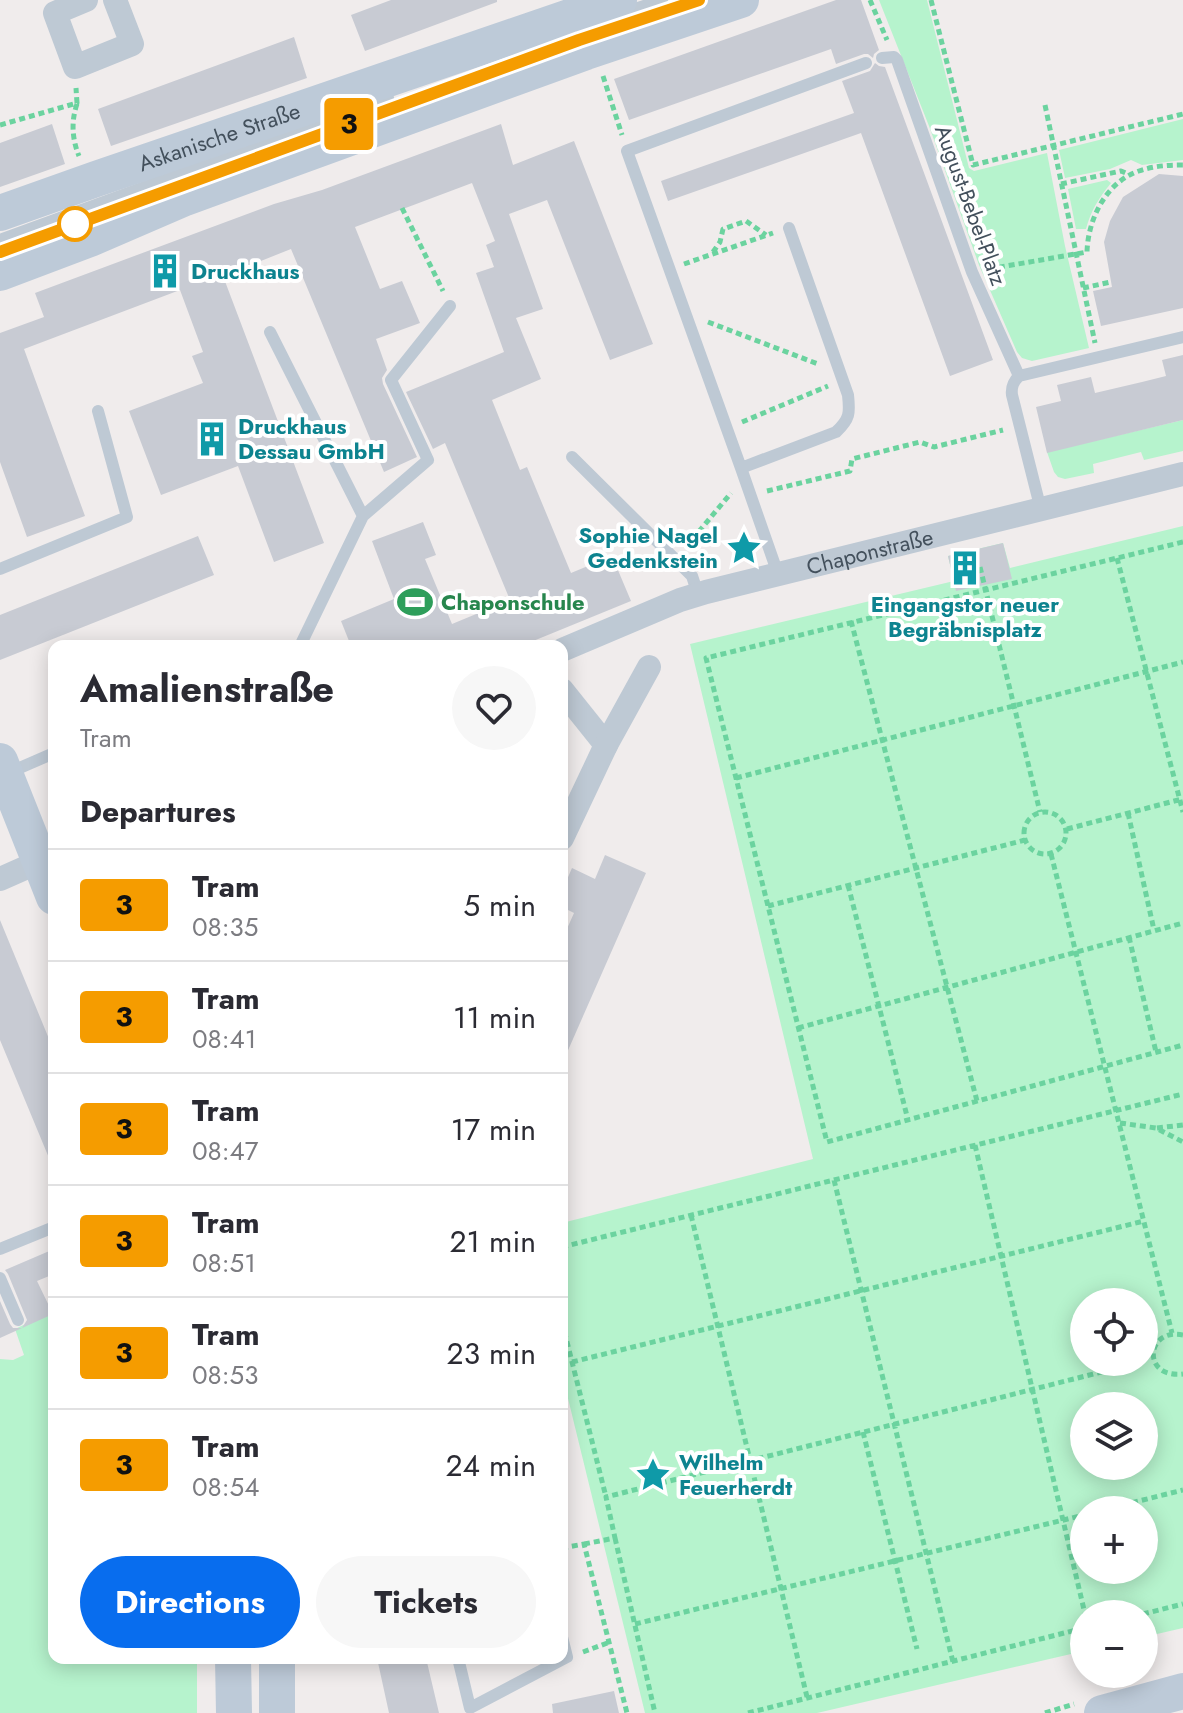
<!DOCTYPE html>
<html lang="en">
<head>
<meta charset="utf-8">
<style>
	:root { --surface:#fff; --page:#f7f7f7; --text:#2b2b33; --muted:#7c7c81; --line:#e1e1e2; --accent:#086dee }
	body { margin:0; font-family:Jost,sans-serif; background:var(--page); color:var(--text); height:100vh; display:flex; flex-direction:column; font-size:30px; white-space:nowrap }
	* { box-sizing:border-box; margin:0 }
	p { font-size:26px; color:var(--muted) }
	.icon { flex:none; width:44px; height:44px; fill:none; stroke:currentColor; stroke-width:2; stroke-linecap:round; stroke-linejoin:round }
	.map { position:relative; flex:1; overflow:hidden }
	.side { position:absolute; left:48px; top:640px; width:520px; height:1024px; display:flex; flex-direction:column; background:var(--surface); border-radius:16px; box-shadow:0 4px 20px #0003 }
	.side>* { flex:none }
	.badge { padding:0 16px; border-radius:6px; font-size:28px; line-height:52px }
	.buttons { position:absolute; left:1070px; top:1288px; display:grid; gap:16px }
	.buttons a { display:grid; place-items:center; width:88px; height:88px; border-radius:50%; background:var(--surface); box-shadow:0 4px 20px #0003; font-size:40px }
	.map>.badge { position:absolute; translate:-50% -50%; box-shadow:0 0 0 4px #fff }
	h2 { padding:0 32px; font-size:30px; line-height:72px }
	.round { display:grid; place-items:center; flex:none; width:84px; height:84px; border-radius:42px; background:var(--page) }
	.overview { display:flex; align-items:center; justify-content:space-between; height:136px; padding:0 32px }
	h1 { font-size:38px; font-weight:700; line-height:60px }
	.action { display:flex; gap:16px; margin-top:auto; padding:16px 32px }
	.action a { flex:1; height:92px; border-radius:48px; background:var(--accent); color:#fff; font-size:32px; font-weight:700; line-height:92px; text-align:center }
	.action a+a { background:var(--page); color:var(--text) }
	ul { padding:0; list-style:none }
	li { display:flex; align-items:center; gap:24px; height:112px; padding:0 32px; border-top:2px solid var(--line) }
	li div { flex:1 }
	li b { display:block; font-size:30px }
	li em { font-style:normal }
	li .badge { min-width:88px; font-weight:700; text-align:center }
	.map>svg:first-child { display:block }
</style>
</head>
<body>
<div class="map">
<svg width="1183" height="1713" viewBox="0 0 1183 1713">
	<rect width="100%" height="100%" fill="#f0ecec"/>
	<path fill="#b6f3cd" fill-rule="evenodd" d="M 879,0 L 927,0 L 969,168 L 974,171 L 1047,153 L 1065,246 L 1089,348 L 1032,361 L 1022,358 L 1017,352 L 979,265 L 929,126 Z
		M 1183,119 L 1183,160 L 1142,165 L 1131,160 L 1110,169 L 1065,178 L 1059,150 Z
		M 1107,180 L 1111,183 C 1099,198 1091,210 1086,229 L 1076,229 L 1068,189 Z
		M 1183,420 L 1183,451 L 1144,460 L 1141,452 L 1093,464 L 1094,473 L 1065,479 L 1058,477 L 1054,472 L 1047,452 Z
		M 1183,526 L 1183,1628 L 1144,1637 L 1144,1614 L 1084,1614 L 1084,1651 L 817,1713 L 645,1713 L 562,1374 L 562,1223 L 813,1159 L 690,644 L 954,581 L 948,556 L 1003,543 L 1010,568 ZM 1084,1302 L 1144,1302 L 1144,1362 L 1084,1362 ZM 1084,1406 L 1144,1406 L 1144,1466 L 1084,1466 ZM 1084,1510 L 1144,1510 L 1144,1570 L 1084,1570 Z
		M 54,1311 L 54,1658 L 197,1658 L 197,1713 L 0,1713 L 0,1359 L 13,1360 L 24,1355 L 15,1329 Z"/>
	<path fill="#c8cbd3" d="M 391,0 L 497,0 L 497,2 L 365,51 L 351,15 Z
		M 836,0 L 861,0 L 879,50 L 874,54 L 873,58 L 868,54 L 864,54 L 836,64 L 831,49 L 629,120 L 614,79 Z
		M 294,37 L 307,78 L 111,146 L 98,109 Z
		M 875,63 L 879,66 L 885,67 L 993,360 L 950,376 L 861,133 L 668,201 L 661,181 L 854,113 L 842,81 L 870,71 Z
		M 52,124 L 65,164 L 0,187 L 0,143 Z
		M 501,124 L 513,165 L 574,141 L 653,344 L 610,360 L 547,200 L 509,214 L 543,309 L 516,318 L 541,379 L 492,400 L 520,470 L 527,467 L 571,573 L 612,556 L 631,601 L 521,646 L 351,646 L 341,621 L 394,599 L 372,541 L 423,522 L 436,555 L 425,559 L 452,624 L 510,600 L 445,443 L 433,449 L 406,392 L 504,352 L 476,273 L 494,267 L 486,245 L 495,241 L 472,183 L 355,227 L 380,289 L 402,281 L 420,323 L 376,339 L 387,370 L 382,378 L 383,384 L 417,457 L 384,472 L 291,249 L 223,276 L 324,543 L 274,562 L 238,466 L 161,495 L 129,411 L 203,383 L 192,356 L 203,352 L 180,290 L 24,349 L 85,516 L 27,537 L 0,462 L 0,333 L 44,317 L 35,293 L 274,204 L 322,190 Z
		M 1159,174 L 1183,176 L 1183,308 L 1101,326 L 1093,291 L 1112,287 L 1104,242 L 1110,221 L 1123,197 Z
		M 1183,355 L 1183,420 L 1047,453 L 1036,407 L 1061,401 L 1057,385 L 1091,377 L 1095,393 L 1142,382 L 1166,376 L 1162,360 Z
		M 198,536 L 214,575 L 0,660 L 0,615 Z
		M 1003,543 L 1012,579 L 956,591 L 948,556 Z
		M 605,855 L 646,873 L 562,1064 L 562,940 L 574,913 L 562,907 L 562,891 L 572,868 L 595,879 Z
		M 0,920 L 54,1051 L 54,1170 L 0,1040 Z
		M 54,1249 L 54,1274 L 37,1281 L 53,1314 L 0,1338 L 0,1301 L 10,1324 L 13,1328 L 22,1328 L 27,1320 L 8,1274 L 5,1270 Z
		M 377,1658 L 426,1658 L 439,1713 L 389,1713 Z
		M 614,1691 L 619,1713 L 553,1713 L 552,1704 Z"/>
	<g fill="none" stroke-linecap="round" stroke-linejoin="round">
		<path stroke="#6bd39f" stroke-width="5" stroke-dasharray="6 4" stroke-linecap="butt" d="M 870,0 L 887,40
			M 931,0 L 973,165 L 1183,114
			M 603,76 L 622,135
			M 77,104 C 71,121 72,139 79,156
			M 1045,105 L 1095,343
			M 0,125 L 77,103 L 76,88
			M 1061,184 L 1121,171 L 1128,174
			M 402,208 L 443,291
			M 713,252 L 720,242 L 723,229 L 746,221 L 766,235
			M 684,264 L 773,233
			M 989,269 L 1087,252 C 1088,219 1106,182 1139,171 C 1153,166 1168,165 1183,165
			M 1083,288 L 1111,282
			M 708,322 L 818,364
			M 742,422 L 828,386
			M 767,491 L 850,471 L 852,459 L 920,442 L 934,447 L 1003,430
			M 1183,542 L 706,658 L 827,1142 L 1183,1045
			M 686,547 L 731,493
			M 1117,558 L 1183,812
			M 980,567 L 1040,812
			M 851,621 L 977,1101
			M 736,778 L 1183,662
			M1024 833a21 21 0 1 1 42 0a21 21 0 1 1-42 0Z
			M 1128,813 L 1154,930
			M 1067,829 L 1182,799
			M 1051,854 L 1172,1333
			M 848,885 L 908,1120
			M 768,906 L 1025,840
			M 1129,937 L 1156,1052
			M 798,1028 L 1183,923
			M 1120,1123 L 1156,1128 L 1183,1142
			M 1157,1128 L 1183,1125
			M 975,1145 L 1085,1614
			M 834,1180 L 953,1662
			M 691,1215 L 807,1697
			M 562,1247 L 1183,1094
			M 562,1322 L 606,1497
			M 1183,1335 C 1146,1327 1141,1379 1183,1374
			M 572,1362 L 1144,1221
			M 863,1432 L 917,1649
			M 1103,1510 L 1183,1490
			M 615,1538 L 655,1713
			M 584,1544 L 615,1538 L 606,1497 L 1141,1362
			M 562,1548 L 584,1544 L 627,1713
			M 1143,1614 L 1183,1604
			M 635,1624 L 1084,1515
			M 583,1652 L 610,1642
			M 748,1713 L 1084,1628
			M 1045,1713 L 1074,1704"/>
		<path stroke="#bec9d4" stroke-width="12" d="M 620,14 L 662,0
			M 882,58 L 894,57 L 897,60 L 972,272 L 1019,376
			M 0,240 L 388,98
			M 0,252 L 113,210
			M 270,332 L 363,516
			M 572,457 L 692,576 L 698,594
			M 741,468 L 836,432 C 850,419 850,413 848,395 L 789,228
			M 1041,510 L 1012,395 C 1011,387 1013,382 1019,376 L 1183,337
			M 0,569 L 127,517 L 98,411
			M 778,574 L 741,468 L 627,151 L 866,63
			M 300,646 L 363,516 L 428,460 L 391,380 L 450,306
			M 8,773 L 54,753
			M 0,1249 L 54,1227
			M 0,1278 L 18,1320
			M 458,1658 L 470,1708 L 567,1657 L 562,1637"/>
		<g stroke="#bec9d4" stroke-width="24">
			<path d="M 86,0 L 55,13 L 75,67 L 132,44 L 115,0"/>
			<path id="s1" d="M 562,650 L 680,600 L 706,592 L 1183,474"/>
			<path d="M 562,690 L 606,745"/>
			<path d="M 562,838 L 606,745 L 649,667"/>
			<path d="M 0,879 L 52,856"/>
		</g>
		<g stroke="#bdcad8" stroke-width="36">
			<path id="s2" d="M 0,213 L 96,179 L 619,0"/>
			<path d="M 0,273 L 90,239 L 185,198 L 586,52 L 741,0"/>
			<path d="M 0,761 L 54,897"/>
			<path d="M 233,1658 L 234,1713"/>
			<path d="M 277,1658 L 277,1713"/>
			<path d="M 1102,1713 L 1183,1691"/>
		</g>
	</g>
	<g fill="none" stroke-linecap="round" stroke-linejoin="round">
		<g stroke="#fff" stroke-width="18">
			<path id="line" d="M 0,252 L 579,40 L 699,0"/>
		</g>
		<use href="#line" stroke="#f59c00" stroke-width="12"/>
	</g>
	<defs>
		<g id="building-bare" transform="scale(2.76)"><path d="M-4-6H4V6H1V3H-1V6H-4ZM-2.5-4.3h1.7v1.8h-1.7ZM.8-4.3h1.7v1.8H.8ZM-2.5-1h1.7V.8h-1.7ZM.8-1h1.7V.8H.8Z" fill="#0f9aa8" stroke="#fff" stroke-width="2.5" paint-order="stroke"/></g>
		<g id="sight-bare" transform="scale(2.76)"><path d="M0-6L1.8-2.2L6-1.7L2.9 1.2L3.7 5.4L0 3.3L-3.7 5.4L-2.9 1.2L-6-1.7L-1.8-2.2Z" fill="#0f9aa8" stroke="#fff" stroke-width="2.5" paint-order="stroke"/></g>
		<g id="stadium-bare" transform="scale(2.76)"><path d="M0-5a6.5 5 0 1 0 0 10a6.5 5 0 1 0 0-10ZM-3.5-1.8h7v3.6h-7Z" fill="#2e9e5b" stroke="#fff" stroke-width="2.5" paint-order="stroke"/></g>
	</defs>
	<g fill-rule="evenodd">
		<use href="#building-bare" x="165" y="271"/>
		<use href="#building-bare" x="212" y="439"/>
		<use href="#sight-bare" x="744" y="548"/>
		<use href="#building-bare" x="965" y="568"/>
		<use href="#stadium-bare" x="415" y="602"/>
		<use href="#sight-bare" x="653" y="1475"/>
	</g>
	<circle fill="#fff" stroke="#f59c00" stroke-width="4" cx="75" cy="224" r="16"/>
	<g text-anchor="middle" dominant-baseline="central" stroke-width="8" stroke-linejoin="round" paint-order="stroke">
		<g font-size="22" fill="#43505c" stroke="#fff">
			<text stroke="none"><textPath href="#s2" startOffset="232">Askanische Straße</textPath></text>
			<text transform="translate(971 205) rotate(70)">August-Bebel-Platz</text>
			<text stroke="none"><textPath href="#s1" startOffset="324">Chaponstraße</textPath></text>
		</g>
		<g font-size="22" font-weight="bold" fill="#0d838f" stroke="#fff" text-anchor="start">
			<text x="191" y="271">Druckhaus</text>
			<text x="238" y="426">Druckhaus<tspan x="238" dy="25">Dessau GmbH</tspan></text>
			<text x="718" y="535" text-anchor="end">Sophie Nagel<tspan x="718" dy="25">Gedenkstein</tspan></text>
			<text x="965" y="604" text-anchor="middle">Eingangstor neuer<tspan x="965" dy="25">Begräbnisplatz</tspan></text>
			<text x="679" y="1462">Wilhelm<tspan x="679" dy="25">Feuerherdt</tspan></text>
		</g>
		<g font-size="22" font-weight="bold" fill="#27864d" stroke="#fff" text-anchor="start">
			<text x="441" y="602">Chaponschule</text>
		</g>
	</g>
</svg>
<div class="buttons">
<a><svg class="icon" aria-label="locate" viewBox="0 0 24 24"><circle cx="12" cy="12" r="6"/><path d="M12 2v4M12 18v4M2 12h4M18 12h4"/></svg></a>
<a><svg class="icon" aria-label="layers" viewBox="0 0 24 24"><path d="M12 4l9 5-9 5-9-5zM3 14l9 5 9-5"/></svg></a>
<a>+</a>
<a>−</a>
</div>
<b class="badge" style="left:349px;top:124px;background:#f59c00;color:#111">3</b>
<section class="side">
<div class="overview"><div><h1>Amalienstraße</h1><p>Tram</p></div><a class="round"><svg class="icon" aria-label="heart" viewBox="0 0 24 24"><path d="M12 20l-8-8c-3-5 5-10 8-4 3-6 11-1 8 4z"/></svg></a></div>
<h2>Departures</h2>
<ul>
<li><span class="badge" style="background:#f59c00;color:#111">3</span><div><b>Tram</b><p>08:35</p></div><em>5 min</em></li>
<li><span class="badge" style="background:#f59c00;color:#111">3</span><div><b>Tram</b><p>08:41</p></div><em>11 min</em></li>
<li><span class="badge" style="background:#f59c00;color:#111">3</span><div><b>Tram</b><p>08:47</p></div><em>17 min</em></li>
<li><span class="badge" style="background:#f59c00;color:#111">3</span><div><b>Tram</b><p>08:51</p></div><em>21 min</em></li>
<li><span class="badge" style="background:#f59c00;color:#111">3</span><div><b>Tram</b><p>08:53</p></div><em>23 min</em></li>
<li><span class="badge" style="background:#f59c00;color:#111">3</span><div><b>Tram</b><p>08:54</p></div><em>24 min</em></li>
</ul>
<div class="action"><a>Directions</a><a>Tickets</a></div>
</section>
</div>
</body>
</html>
